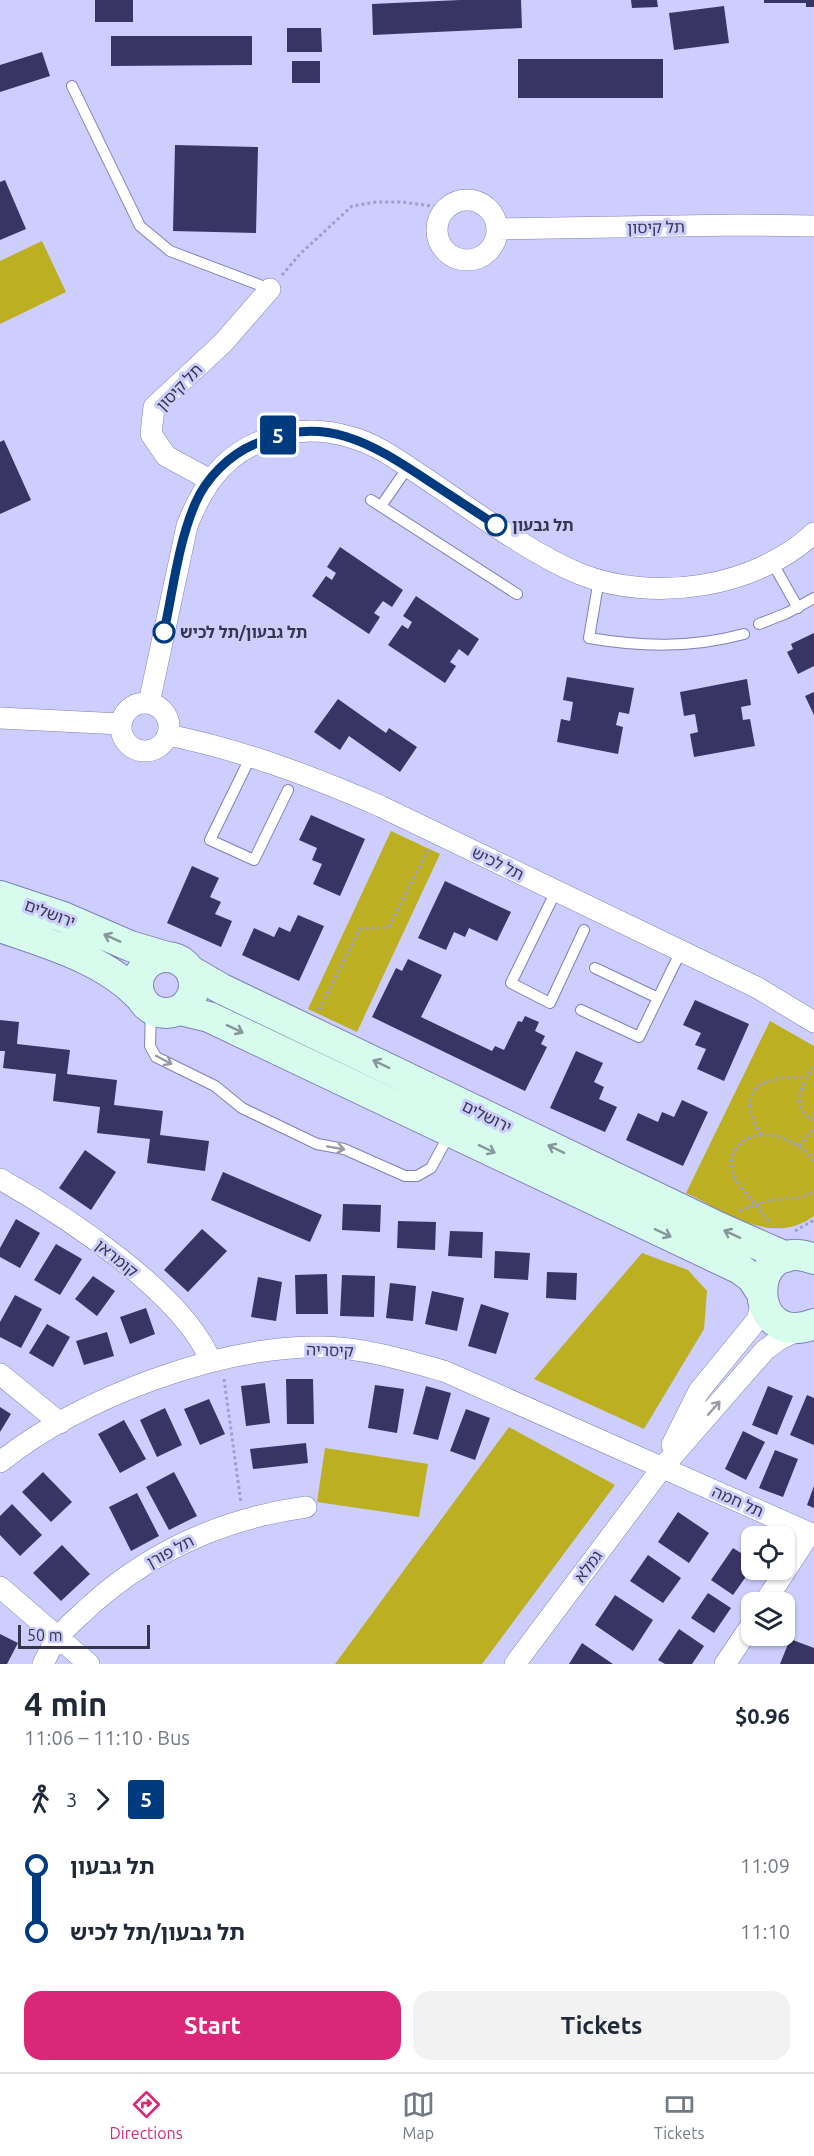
<!DOCTYPE html>
<html lang="en">
<head>
<meta charset="utf-8">
<style>
	:root { --surface:#fff; --page:#f2f2f3; --text:#1f2937; --muted:#747a83; --line:#e0e1e3; --accent:#db2777 }
	body { margin:0; font-family:Ubuntu,"Noto Sans Hebrew",sans-serif; background:var(--page); color:var(--text); height:100vh; display:flex; flex-direction:column; font-size:22px; white-space:nowrap }
	* { box-sizing:border-box; margin:0 }
	p { font-size:20px; color:var(--muted) }
	.icon { flex:none; width:33px; height:33px; fill:none; stroke:currentColor; stroke-width:2; stroke-linecap:round; stroke-linejoin:round }
	.map { position:relative; height:1664px; overflow:hidden }
	.drawer { display:flex; flex-direction:column; background:var(--surface); flex:1 }
	.drawer>* { flex:none }
	.badge { padding:0 12px; border-radius:4px; font-size:21px; line-height:39px }
	.tools { position:absolute; left:741px; top:1526px; display:grid; gap:12px }
	.tools a { display:grid; place-items:center; width:54px; height:54px; border-radius:12px; background:var(--surface); box-shadow:0 2px 4px #0004; font-size:30px }
	.scale { position:absolute; left:18px; bottom:15px; width:132px; box-sizing:border-box; padding-left:6px; border:3px solid #35354c; border-top:0; font-size:16px; line-height:21px; white-space:nowrap; color:#35354c; -webkit-text-stroke:4px #cdcefd; paint-order:stroke }
	.map>.badge { position:absolute; translate:-50% -50%; box-shadow:0 0 0 3px #fff }
	.legs { display:flex; align-items:center; gap:9px; height:66px; padding:0 24px; font-size:20px }
	.legs p { margin-inline-start:auto }
	.summary { display:flex; align-items:center; justify-content:space-between; height:102px; padding:0 24px }
	h1 { font-size:33px; font-weight:600; line-height:45px }
	.cta { display:flex; gap:12px; margin-top:auto; padding:12px 24px }
	.cta a { flex:1; height:69px; border-radius:18px; background:var(--accent); color:#fff; font-size:24px; font-weight:600; line-height:69px; text-align:center }
	.cta a+a { background:var(--page); color:var(--text) }
	ul { padding:0 24px; list-style:none }
	li { display:flex; align-items:center; gap:21px; height:66px; font-size:22px }
	li i { display:grid; place-items:center; width:9px; height:100%; margin:0 8px; background:currentColor }
	li i::after { content:''; width:15px; height:15px; margin:-8px; border:4px solid; border-radius:50%; background:var(--surface) }
	li p { margin-inline-start:auto }
	li:first-child i { background:linear-gradient(#0000 50%,currentColor 0) }
	li:last-child i { background:linear-gradient(currentColor 50%,#0000 0) }
	.tabs { display:flex; justify-content:space-around; align-items:center; height:84px; border-top:2px solid var(--line); background:var(--surface); font-size:16px; color:var(--muted) }
	.tabs a { display:grid; justify-items:center; gap:3px }
	.tabs .active { color:var(--accent) }
	.map>svg:first-child { display:block }
</style>
</head>
<body>
<div class="map">
<svg width="814" height="1664" viewBox="0 0 814 1664">
	<rect width="100%" height="100%" fill="#cdcefd"/>
	<path fill="#bcaf21" d="M 42,241 L 66,292 L 0,324 L 0,261 Z
		M 391,831 L 440,854 L 357,1032 L 308,1009 Z
		M 770,1021 L 814,1046 L 814,1216 C 772,1247 726,1212 686,1193 Z
		M 642,1253 L 688,1270 L 707,1291 L 704,1329 L 644,1429 L 534,1379 Z
		M 509,1427 L 615,1485 L 482,1664 L 335,1664 Z
		M 325,1448 L 428,1464 L 419,1517 L 317,1502 Z"/>
	<path fill="#383565" d="M 95,0 L 133,0 L 133,22 L 95,22 Z
		M 460,0 L 521,0 L 522,28 L 373,35 L 372,4 Z
		M 631,0 L 657,0 L 658,7 L 632,8 Z
		M 764,0 L 814,0 L 814,7 L 806,7 L 806,3 L 764,3 Z
		M 724,6 L 729,43 L 674,50 L 669,13 Z
		M 287,28 L 321,28 L 322,52 L 287,52 Z
		M 111,36 L 252,36 L 252,65 L 111,66 Z
		M 42,52 L 50,76 L 0,92 L 0,65 Z
		M 518,59 L 663,59 L 663,98 L 518,98 Z
		M 292,61 L 320,61 L 320,83 L 292,83 Z
		M 175,145 L 258,147 L 256,233 L 173,231 Z
		M 5,180 L 26,229 L 0,240 L 0,182 Z
		M 4,440 L 31,500 L 0,514 L 0,442 Z
		M 340,547 L 403,590 L 392,607 L 383,601 L 374,613 L 380,617 L 369,634 L 312,596 L 326,576 L 332,580 L 336,573 L 327,567 Z
		M 416,596 L 479,639 L 468,656 L 459,649 L 450,662 L 456,666 L 445,683 L 388,645 L 402,625 L 408,629 L 412,622 L 403,616 Z
		M 814,633 L 814,666 L 798,674 L 787,652 L 793,649 L 791,644 Z
		M 567,677 L 634,688 L 629,714 L 619,712 L 616,725 L 623,727 L 618,754 L 557,742 L 561,719 L 570,721 L 573,702 L 563,700 Z
		M 747,679 L 751,705 L 741,707 L 743,720 L 750,719 L 755,746 L 694,757 L 690,734 L 698,732 L 695,714 L 684,716 L 680,692 Z
		M 814,692 L 814,715 L 805,696 Z
		M 338,699 L 386,733 L 389,728 L 417,747 L 400,772 L 349,736 L 340,750 L 314,732 Z
		M 311,815 L 365,839 L 340,896 L 313,884 L 322,864 L 312,860 L 317,848 L 299,840 Z
		M 192,866 L 219,878 L 210,897 L 221,902 L 215,914 L 232,921 L 221,947 L 167,923 Z
		M 445,881 L 511,912 L 497,941 L 469,928 L 465,937 L 454,932 L 446,950 L 418,938 Z
		M 298,915 L 324,926 L 299,981 L 242,955 L 254,928 L 274,937 L 279,927 L 290,932 Z
		M 408,959 L 442,975 L 421,1017 L 492,1051 L 495,1046 L 504,1050 L 518,1021 L 522,1022 L 525,1016 L 539,1022 L 535,1031 L 545,1036 L 541,1044 L 547,1047 L 525,1091 L 372,1017 L 396,968 L 402,971 Z
		M 695,1000 L 749,1024 L 724,1081 L 697,1069 L 706,1049 L 695,1045 L 701,1033 L 683,1025 Z
		M 0,1020 L 19,1022 L 17,1044 L 70,1050 L 67,1074 L 117,1080 L 114,1105 L 163,1111 L 160,1135 L 209,1141 L 205,1171 L 147,1163 L 150,1139 L 97,1133 L 100,1107 L 53,1101 L 56,1074 L 3,1068 L 5,1051 L 0,1051 Z
		M 576,1051 L 603,1063 L 594,1082 L 604,1087 L 599,1099 L 617,1107 L 605,1132 L 550,1108 Z
		M 682,1100 L 708,1112 L 683,1166 L 626,1140 L 638,1113 L 658,1122 L 662,1112 L 674,1117 Z
		M 85,1150 L 116,1172 L 91,1210 L 59,1188 Z
		M 223,1172 L 322,1215 L 310,1242 L 211,1200 Z
		M 343,1204 L 381,1205 L 380,1232 L 342,1230 Z
		M 16,1219 L 40,1233 L 20,1268 L 0,1257 L 0,1248 Z
		M 398,1221 L 436,1222 L 435,1250 L 397,1248 Z
		M 202,1229 L 227,1251 L 188,1292 L 164,1270 Z
		M 450,1231 L 483,1232 L 482,1258 L 448,1256 Z
		M 56,1244 L 82,1259 L 60,1295 L 34,1280 Z
		M 495,1251 L 530,1253 L 528,1280 L 494,1278 Z
		M 547,1272 L 577,1273 L 576,1300 L 546,1298 Z
		M 327,1274 L 328,1314 L 296,1314 L 295,1275 Z
		M 342,1275 L 375,1276 L 374,1317 L 340,1316 Z
		M 93,1276 L 115,1291 L 97,1316 L 75,1299 Z
		M 258,1277 L 282,1282 L 276,1321 L 251,1317 Z
		M 390,1283 L 416,1286 L 413,1321 L 386,1318 Z
		M 432,1291 L 464,1298 L 457,1331 L 425,1324 Z
		M 15,1295 L 42,1309 L 21,1348 L 0,1337 L 0,1322 Z
		M 481,1304 L 509,1313 L 496,1354 L 468,1346 Z
		M 146,1308 L 155,1334 L 130,1344 L 120,1317 Z
		M 47,1324 L 70,1337 L 53,1367 L 29,1353 Z
		M 107,1332 L 114,1356 L 84,1365 L 76,1341 Z
		M 286,1379 L 313,1379 L 314,1424 L 287,1424 Z
		M 265,1383 L 270,1423 L 246,1426 L 241,1386 Z
		M 375,1385 L 404,1389 L 397,1433 L 368,1428 Z
		M 426,1386 L 451,1393 L 438,1440 L 413,1434 Z
		M 768,1386 L 793,1396 L 777,1435 L 752,1425 Z
		M 807,1395 L 814,1398 L 814,1445 L 790,1435 Z
		M 209,1399 L 225,1434 L 200,1445 L 184,1409 Z
		M 0,1407 L 11,1414 L 0,1432 Z
		M 165,1408 L 182,1445 L 157,1457 L 140,1420 Z
		M 466,1409 L 490,1418 L 475,1460 L 450,1451 Z
		M 124,1420 L 146,1459 L 120,1473 L 98,1434 Z
		M 743,1431 L 765,1442 L 746,1480 L 725,1469 Z
		M 306,1443 L 308,1463 L 253,1469 L 250,1449 Z
		M 775,1450 L 798,1459 L 783,1497 L 759,1488 Z
		M 43,1472 L 72,1502 L 51,1522 L 22,1492 Z
		M 174,1472 L 197,1516 L 169,1530 L 146,1487 Z
		M 814,1486 L 814,1508 L 807,1505 Z
		M 137,1493 L 159,1536 L 131,1551 L 109,1507 Z
		M 12,1504 L 42,1535 L 20,1556 L 0,1535 L 0,1516 Z
		M 678,1512 L 709,1533 L 689,1563 L 658,1542 Z
		M 62,1545 L 90,1574 L 61,1601 L 33,1573 Z
		M 733,1548 L 752,1560 L 752,1568 L 733,1595 L 711,1580 Z
		M 648,1555 L 681,1578 L 663,1603 L 630,1581 Z
		M 708,1593 L 731,1608 L 714,1633 L 691,1618 Z
		M 615,1595 L 653,1620 L 633,1651 L 595,1625 Z
		M 679,1629 L 704,1646 L 692,1664 L 665,1664 L 658,1660 Z
		M 0,1634 L 18,1643 L 7,1664 L 0,1664 Z
		M 790,1639 L 814,1648 L 814,1664 L 780,1664 Z
		M 582,1643 L 613,1664 L 569,1664 Z"/>
	<g fill="none" stroke-linecap="round" stroke-linejoin="round">
		<g stroke="#7f80b6" stroke-width="12">
			<path id="lane" d="M 72,86 L 140,226 L 170,251 L 270,289
				M 371,500 L 517,594
				M 381,506 L 408,467
				M 772,562 L 798,608
				M 599,579 L 589,638 C 642,647 692,648 744,634
				M 759,624 L 787,613 L 814,598
				M 251,756 L 210,840 L 254,860 L 288,790
				M 556,891 L 511,983 L 550,1003 L 584,930
				M 595,968 L 658,998
				M 151,1009 L 150,1046 L 156,1057 L 215,1086 L 242,1108 L 317,1144 L 344,1149 L 405,1176 L 417,1176 L 431,1168 L 450,1133
				M 581,1010 L 639,1037 L 681,951"/>
		</g>
		<g stroke="#7f80b6" stroke-width="22">
			<path id="street" d="M437 230a30 30 0 1 1 60 0a30 30 0 1 1-60 0Z
				M 497,229 L 739,225 L 814,226
				M 210,480 L 166,456 L 151,434 L 154,407 L 223,343 L 270,289
				M121 727a24 24 0 1 1 48 0a24 24 0 1 1-48 0Z
				M 149,703 L 187,526 C 201,490 220,459 257,443 C 287,429 319,428 350,437 C 377,444 399,461 422,476 C 470,508 527,552 580,574 C 654,603 755,588 814,533
				M 0,718 L 121,724
				M 168,735 C 242,750 311,776 380,806 L 758,988 L 814,1022
				M 0,1179 C 64,1215 184,1293 211,1362
				M 0,1374 L 60,1423
				M 672,1445 L 699,1391 L 757,1320 L 762,1303
				M 0,1462 C 81,1398 219,1345 323,1347 C 365,1348 404,1360 444,1371 L 814,1535
				M 0,1587 L 89,1664
				M 765,1602 L 810,1533
				M 43,1664 C 47,1656 51,1647 56,1640 C 65,1627 81,1615 92,1604 C 153,1550 226,1518 306,1507
				M 515,1664 L 662,1468 L 765,1350 L 780,1339 L 803,1328
				M 725,1664 L 752,1624"/>
		</g>
		<g stroke="#7f80b6" stroke-width="32">
			<path id="secondary" d="M 0,896 L 63,917 L 130,946 L 167,957
				M 0,927 C 49,944 104,959 140,997
				M138 985a28 28 0 1 1 56 0a28 28 0 1 1-56 0Z
				M 191,971 L 222,989 L 718,1227 L 786,1257
				M 180,1010 L 209,1017 L 740,1269 L 752,1278 L 761,1292
				M 814,1259 C 745,1232 745,1351 814,1324"/>
		</g>
		<path stroke="#9f9fc7" stroke-width="3" stroke-dasharray="3 3" stroke-linecap="butt" d="M 282,275 L 300,254 L 352,206 L 376,202 L 402,202 L 446,208
			M 319,1010 L 360,929 L 389,927 L 428,850
			M 814,1067 C 802,1083 789,1109 814,1120
			M 761,1135 C 733,1090 762,1074 806,1078
			M 799,1146 L 814,1128
			M 814,1161 C 804,1146 780,1133 761,1135 C 743,1136 728,1151 732,1170 C 734,1182 748,1195 756,1205 C 777,1194 798,1204 814,1191
			M 739,1211 L 756,1205 L 770,1223
			M 795,1231 L 814,1220
			M 224,1379 L 241,1503"/>
		<use href="#lane" stroke="#fff" stroke-width="10"/>
		<use href="#street" stroke="#fff" stroke-width="21"/>
		<use href="#secondary" stroke="#d7fbec" stroke-width="30"/>
	</g>
	<defs><path id="oneway-shaft" d="M-6 0H5M1.5-3L5.5 0L1.5 3" fill="none" stroke-width="1.6" stroke-linecap="round" stroke-linejoin="round" transform="scale(1.5)"/></defs>
	<g stroke="#86989c">
		<use href="#oneway-shaft" transform="translate(112 938) rotate(-156)"/>
		<use href="#oneway-shaft" transform="translate(235 1029) rotate(25)"/>
		<use href="#oneway-shaft" transform="translate(381 1064) rotate(-154)"/>
		<use href="#oneway-shaft" transform="translate(487 1149) rotate(26)"/>
		<use href="#oneway-shaft" transform="translate(556 1149) rotate(-154)"/>
		<use href="#oneway-shaft" transform="translate(663 1233) rotate(25)"/>
		<use href="#oneway-shaft" transform="translate(732 1234) rotate(-155)"/>
	</g>
	<g stroke="#9a9aa6">
		<use href="#oneway-shaft" transform="translate(164 1060) rotate(28)"/>
		<use href="#oneway-shaft" transform="translate(336 1148) rotate(10)"/>
		<use href="#oneway-shaft" transform="translate(714 1408) rotate(-49)"/>
	</g>
	<g fill="none" stroke-linecap="round" stroke-linejoin="round">
		<g stroke="#fff" stroke-width="14">
			<path id="line-1" d="M 164,632 C 173,590 178,544 195,504 C 206,478 229,455 255,444 C 323,413 371,443 427,480 C 450,495 473,510 496,525"/>
		</g>
		<use href="#line-1" stroke="#003b80" stroke-width="9"/>
	</g>
	<g fill="#fff" stroke="#003b80" stroke-width="3">
		<circle cx="496" cy="525" r="10"/>
		<circle cx="164" cy="632" r="10"/>
	</g>
	<g text-anchor="middle" dominant-baseline="central" stroke-width="6" stroke-linejoin="round" paint-order="stroke">
		<g font-size="16" fill="#35354c" stroke="#cdcefd">
			<text transform="translate(656 227) rotate(-1)">תל קיסון</text>
			<text transform="translate(179 387) rotate(-46)">תל קיסון</text>
			<text transform="translate(498 863) rotate(26)">תל לכיש</text>
			<text transform="translate(50 913) rotate(20)">ירושלים</text>
			<text transform="translate(487 1116) rotate(26)">ירושלים</text>
			<text transform="translate(117 1258) rotate(39)">קומראן</text>
			<text transform="translate(330 1350) rotate(2)">קיסריה</text>
			<text transform="translate(738 1501) rotate(24)">תל חמה</text>
			<text transform="translate(170 1551) rotate(-28)">תל פורן</text>
			<text transform="translate(588 1566) rotate(-53)">גמלא</text>
		</g>
		<g font-size="16" font-weight="bold" fill="#35354c" stroke="#cdcefd" text-anchor="start">
			<text x="512" y="525">תל גבעון</text>
			<text x="180" y="632">תל גבעון/תל לכיש</text>
		</g>
	</g>
</svg>
<div class="tools">
<a><svg class="icon" aria-label="locate" viewBox="0 0 24 24"><circle cx="12" cy="12" r="6"/><path d="M12 2v4M12 18v4M2 12h4M18 12h4"/></svg></a>
<a><svg class="icon" aria-label="layers" viewBox="0 0 24 24"><path d="M12 4l9 5-9 5-9-5zM3 14l9 5 9-5"/></svg></a>
</div>
<div class="scale">50 m</div>
<b class="badge" style="left:278px;top:435px;background:#003b80;color:#fff">5</b>
</div>
<section class="drawer">
<div class="summary"><div><h1>4 min</h1><p>11:06 – 11:10 · Bus</p></div><b>$0.96</b></div>
<div class="legs"><svg class="icon" aria-label="walk" viewBox="0 0 24 24"><circle cx="13" cy="4" r="2"/><path d="M13 8l-2 6 4 7M11 14l-3 7M7 12l3-4h3l4 4"/></svg>3<svg class="icon" aria-label="forward" viewBox="0 0 24 24"><path d="M9 5l7 7-7 7"/></svg><b class="badge" style="background:#003b80;color:#fff">5</b></div>
<ul>
<li><i style="color:#003b80"></i><b>תל גבעון</b><p>11:09</p></li>
<li><i style="color:#003b80"></i><b>תל גבעון/תל לכיש</b><p>11:10</p></li>
</ul>
<div class="cta"><a>Start</a><a>Tickets</a></div>
</section>
<nav class="tabs">
<a class="active"><svg class="icon" aria-label="directions" viewBox="0 0 24 24"><path d="M12 3l9 9-9 9-9-9zM9 14v-3h6M13 9l2 2-2 2"/></svg>Directions</a>
<a><svg class="icon" aria-label="map" viewBox="0 0 24 24"><path d="M3 6l6-2 6 2 6-2v14l-6 2-6-2-6 2zM9 4v14M15 6v14"/></svg>Map</a>
<a><svg class="icon" aria-label="tickets" viewBox="0 0 24 24"><path d="M3 7h18v10H3zM15 7v10"/></svg>Tickets</a>
</nav>
</body>
</html>
